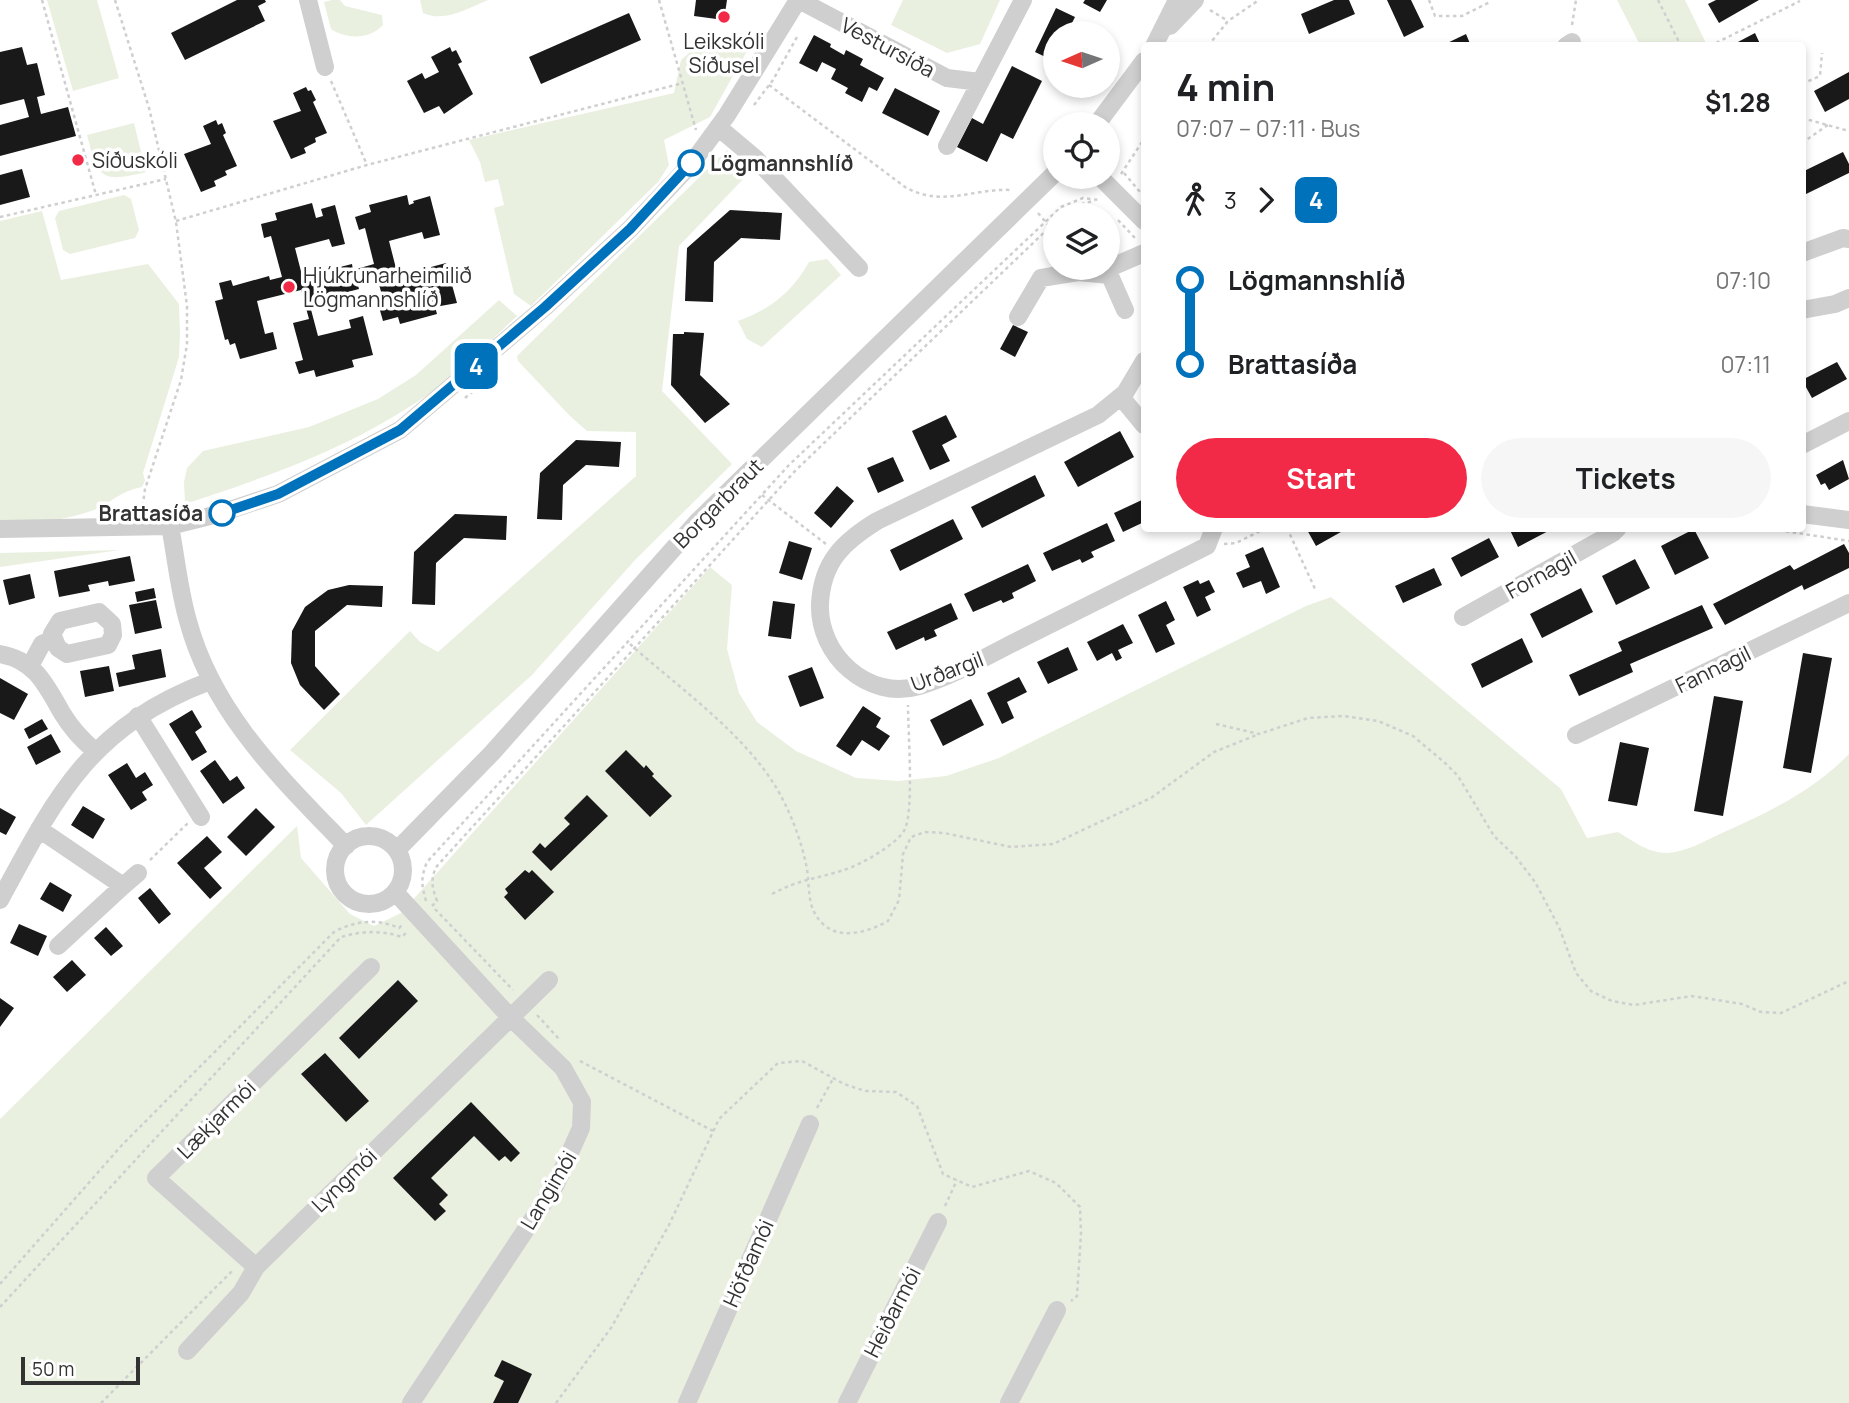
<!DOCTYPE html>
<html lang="en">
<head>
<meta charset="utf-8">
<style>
	:root { --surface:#fff; --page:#f6f6f6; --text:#202124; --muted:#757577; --accent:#f32a47 }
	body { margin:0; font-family:Manrope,sans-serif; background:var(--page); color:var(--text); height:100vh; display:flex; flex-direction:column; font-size:26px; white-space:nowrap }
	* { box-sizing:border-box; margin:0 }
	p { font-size:23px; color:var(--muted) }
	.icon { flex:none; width:38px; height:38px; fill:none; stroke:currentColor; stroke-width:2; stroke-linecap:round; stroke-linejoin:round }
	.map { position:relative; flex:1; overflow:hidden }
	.panel { position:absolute; left:1141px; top:42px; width:665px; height:490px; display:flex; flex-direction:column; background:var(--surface); border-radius:7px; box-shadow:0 4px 10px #0003 }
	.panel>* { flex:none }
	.badge { padding:0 14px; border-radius:10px; font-size:24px; line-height:46px }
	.needle { width:46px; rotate:267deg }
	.controls { position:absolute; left:1043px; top:21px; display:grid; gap:14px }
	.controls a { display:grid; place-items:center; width:77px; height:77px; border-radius:50%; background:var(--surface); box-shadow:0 4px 10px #0003; font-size:35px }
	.scale { position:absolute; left:21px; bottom:18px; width:119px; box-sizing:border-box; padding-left:7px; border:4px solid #323232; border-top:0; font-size:19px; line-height:24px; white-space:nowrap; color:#323232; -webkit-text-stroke:5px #fff; paint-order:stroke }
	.map>.badge { position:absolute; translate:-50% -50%; box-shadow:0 0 0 4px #fff }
	.legs { display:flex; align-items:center; gap:10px; height:77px; padding:0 35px; font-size:23px }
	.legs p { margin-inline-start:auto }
	.headline { display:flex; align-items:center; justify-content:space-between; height:119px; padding:0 35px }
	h1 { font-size:38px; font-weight:700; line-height:52px }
	.cta { display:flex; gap:14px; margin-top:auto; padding:14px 35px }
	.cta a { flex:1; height:80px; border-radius:42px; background:var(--accent); color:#fff; font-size:28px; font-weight:700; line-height:80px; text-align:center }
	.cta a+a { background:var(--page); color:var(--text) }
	ul { padding:0 35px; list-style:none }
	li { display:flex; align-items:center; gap:24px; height:84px; font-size:26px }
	li i { display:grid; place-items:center; width:10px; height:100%; margin:0 9px; background:currentColor }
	li i::after { content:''; width:18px; height:18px; margin:-9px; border:5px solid; border-radius:50%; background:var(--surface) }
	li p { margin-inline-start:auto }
	li:first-child i { background:linear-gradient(#0000 50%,currentColor 0) }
	li:last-child i { background:linear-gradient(currentColor 50%,#0000 0) }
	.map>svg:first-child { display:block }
</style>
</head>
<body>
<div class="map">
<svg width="1849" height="1403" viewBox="0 0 1849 1403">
	<rect width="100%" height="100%" fill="#fff"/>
	<path fill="#e9f0e0" d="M 47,0 L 97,0 L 119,78 L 73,91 Z
		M 332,0 L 340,0 L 345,6 L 382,15 L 383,25 C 369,40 346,39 331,29 L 324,2 Z
		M 420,0 L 488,0 C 468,8 445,23 423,13 Z
		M 903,0 L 1000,0 L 980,44 L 947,53 L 891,25 Z
		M 1617,0 L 1685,0 L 1707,45 L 1640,45 Z
		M 757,33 L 710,117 L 664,140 L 669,165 L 658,182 L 531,306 L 514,294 L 494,208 L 504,205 L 498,179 L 485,182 L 480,162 L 469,140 L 674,93 L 681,60 L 690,52 Z
		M 134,123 L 146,172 C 102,183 98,179 87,135 Z
		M 727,150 L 750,172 L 679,246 L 662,391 L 732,464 L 636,559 L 532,675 L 366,825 L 341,793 L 290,750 L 410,631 L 420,642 L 438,652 L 636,476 L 636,432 L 587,431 L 570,416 L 518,361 L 517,356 Z
		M 124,195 L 131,199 L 139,230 L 135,238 L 70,254 L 63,250 L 55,218 L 59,211 Z
		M 42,211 L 61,280 L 148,264 L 179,304 L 180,334 L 179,357 L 143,473 L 145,481 L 142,487 C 119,491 108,506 88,512 C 60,522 29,522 0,524 L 0,221 Z
		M 827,259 L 841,275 L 762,347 L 747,339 L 738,321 C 771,309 792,292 809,262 Z
		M 499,300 L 517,316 C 491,340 466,367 437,388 C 357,446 278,473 185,504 L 184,482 L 187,468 L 203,451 L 309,427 L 378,399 L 416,375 Z
		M 120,550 L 0,567 L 0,553 Z
		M 710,567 L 732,585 L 727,649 L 739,693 L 757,722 L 796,751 L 856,778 L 898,781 L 946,776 L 999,758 L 1306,606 L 1331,597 L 1561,789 L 1587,838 L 1618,832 C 1633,841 1648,853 1667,853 C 1686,852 1705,841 1722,833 C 1769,812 1813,791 1849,754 L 1849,1403 L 0,1403 L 0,1119 L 297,826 L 301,858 L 350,914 L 374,926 L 401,913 Z"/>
	<path fill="#191919" d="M 237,0 L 265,0 L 266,2 L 258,6 L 265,21 L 185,60 L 171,33 Z
		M 696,0 L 727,0 L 724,20 L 694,16 Z
		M 1085,0 L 1107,0 L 1100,12 L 1083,3 Z
		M 1334,0 L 1349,0 L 1355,14 L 1309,34 L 1301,14 Z
		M 1387,0 L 1411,0 L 1424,27 L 1404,37 Z
		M 1716,0 L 1759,0 L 1719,23 L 1708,4 Z
		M 1056,8 L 1075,17 L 1067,33 L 1055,33 L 1054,61 L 1035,52 Z
		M 629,13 L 641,40 L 541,84 L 529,57 Z
		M 1755,33 L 1761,46 L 1737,46 L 1736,43 Z
		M 1466,34 L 1471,46 L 1441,46 Z
		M 814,35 L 831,44 L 830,47 L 844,55 L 846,50 L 863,59 L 860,65 L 884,78 L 877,91 L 869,87 L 862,102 L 845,93 L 848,88 L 831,79 L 836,69 L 822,62 L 817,72 L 799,63 Z
		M 22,47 L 27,65 L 37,63 L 45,95 L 37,97 L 41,114 L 68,107 L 76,136 L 0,156 L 0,125 L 29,117 L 24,99 L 0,105 L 0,52 Z
		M 450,47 L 452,52 L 456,50 L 462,62 L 458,64 L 473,94 L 444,114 L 439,106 L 424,113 L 407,81 L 422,73 L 425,79 L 439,72 L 431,57 Z
		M 1012,66 L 1042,81 L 1013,139 L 1001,133 L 987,162 L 957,147 L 972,118 L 983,124 Z
		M 1849,72 L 1849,99 L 1825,112 L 1814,91 Z
		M 306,87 L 308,91 L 311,90 L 316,100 L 313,102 L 327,133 L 315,138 L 316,142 L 304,148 L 306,153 L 291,159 L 273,121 L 301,111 L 293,93 Z
		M 895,88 L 940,111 L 928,136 L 882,113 Z
		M 216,120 L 218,125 L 222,123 L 226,133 L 223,135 L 237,166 L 225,171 L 227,175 L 214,181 L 216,186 L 201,192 L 184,154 L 211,144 L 203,126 Z
		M 1843,152 L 1849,164 L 1849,173 L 1804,195 L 1802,172 Z
		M 22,169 L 30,197 L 0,205 L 0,175 Z
		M 407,195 L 409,205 L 414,203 L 413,201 L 430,196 L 440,235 L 424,239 L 422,232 L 389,241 L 400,284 L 433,275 L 431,267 L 446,263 L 457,303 L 435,307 L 437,314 L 400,324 L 398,317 L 383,321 L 379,307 L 385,306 L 375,270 L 355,275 L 359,289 L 309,302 L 318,336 L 351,328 L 349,320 L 363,316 L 373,355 L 352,360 L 354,367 L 316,377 L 314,370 L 299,374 L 295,362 L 303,360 L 293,323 L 309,319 L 301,290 L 257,301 L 265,334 L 273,332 L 277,349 L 240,359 L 235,343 L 230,345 L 228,339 L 225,340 L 215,301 L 223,299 L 219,283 L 231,280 L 233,286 L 269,276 L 270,280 L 282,277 L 271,236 L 264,238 L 261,224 L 277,220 L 275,213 L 312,203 L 316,218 L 323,216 L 321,209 L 335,205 L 345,244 L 332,247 L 329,239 L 295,248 L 304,283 L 338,274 L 336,268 L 352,264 L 353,270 L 374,264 L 365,228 L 359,230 L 355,217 L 371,212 L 369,205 Z
		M 730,210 L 782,213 L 780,240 L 741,238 L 714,262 L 713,302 L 685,301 L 687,248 Z
		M 1013,325 L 1028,332 L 1015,357 L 1000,349 Z
		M 684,332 L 704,333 L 700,375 L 730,404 L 705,423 L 671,385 L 673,334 L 684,334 Z
		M 1837,362 L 1847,379 L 1812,398 L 1802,380 Z
		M 946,415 L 957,437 L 942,445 L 950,461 L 930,470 L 912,431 Z
		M 1120,431 L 1134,457 L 1078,487 L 1064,462 Z
		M 576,440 L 621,442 L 619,467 L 586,465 L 563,485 L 562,520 L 537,519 L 540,473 Z
		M 893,457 L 904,481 L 878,493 L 867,468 Z
		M 1843,460 L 1849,479 L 1829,490 L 1825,483 L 1821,485 L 1816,475 Z
		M 1035,475 L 1045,496 L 982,528 L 971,507 Z
		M 837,486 L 854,501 L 831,528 L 814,513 Z
		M 1144,499 L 1144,522 L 1123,532 L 1114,513 Z
		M 455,514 L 507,516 L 506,540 L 464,538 L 436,563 L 435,605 L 412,604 L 414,552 Z
		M 953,519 L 963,539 L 900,571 L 890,550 Z
		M 1107,523 L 1115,541 L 1091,552 L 1094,557 L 1082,563 L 1080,559 L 1052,571 L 1043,553 Z
		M 1306,528 L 1348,528 L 1316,546 Z
		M 1509,528 L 1554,528 L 1518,547 Z
		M 1694,529 L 1709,558 L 1675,575 L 1661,546 Z
		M 1489,538 L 1499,557 L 1461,577 L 1451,558 Z
		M 789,541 L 812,548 L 802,580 L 779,573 Z
		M 1844,544 L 1849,553 L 1849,568 L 1804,590 L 1802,585 L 1725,625 L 1713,604 L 1790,565 L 1794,570 Z
		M 1263,547 L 1280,587 L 1266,594 L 1261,581 L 1243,588 L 1236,573 L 1250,567 L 1245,555 Z
		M 130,556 L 135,581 L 109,586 L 108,581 L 88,585 L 90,591 L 59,597 L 54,571 Z
		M 1635,559 L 1650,588 L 1616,605 L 1602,576 Z
		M 1028,564 L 1036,581 L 1012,593 L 1014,598 L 1003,603 L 1001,600 L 973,612 L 964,594 Z
		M 1434,568 L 1442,585 L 1403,603 L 1395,586 Z
		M 30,574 L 35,598 L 9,605 L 3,580 Z
		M 1198,580 L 1200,584 L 1209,580 L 1215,592 L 1205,597 L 1211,610 L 1197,617 L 1183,587 Z
		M 349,585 L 383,586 L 382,607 L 347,605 L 315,631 L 315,666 L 340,694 L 324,710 L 300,685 L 291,663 L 292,631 L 305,607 L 328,590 Z
		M 154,588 L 156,598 L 137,602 L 135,592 Z
		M 1581,588 L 1593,612 L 1542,638 L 1530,614 Z
		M 156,600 L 162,628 L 135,634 L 129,605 Z
		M 773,601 L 795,604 L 791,639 L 768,636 Z
		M 1166,601 L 1175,620 L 1166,625 L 1175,644 L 1156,653 L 1138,615 Z
		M 951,603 L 958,619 L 934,630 L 937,636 L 925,641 L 924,637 L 896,650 L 887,632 Z
		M 1702,605 L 1713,628 L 1630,664 L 1633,672 L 1579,696 L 1569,675 L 1622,651 L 1618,642 Z
		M 1123,624 L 1133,643 L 1118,650 L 1122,658 L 1116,661 L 1112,653 L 1097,661 L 1087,642 Z
		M 1522,638 L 1533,662 L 1482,688 L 1471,664 Z
		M 1068,647 L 1078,670 L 1048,684 L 1037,662 Z
		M 161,649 L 166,677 L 119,687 L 116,673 L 135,669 L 132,655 Z
		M 1803,653 L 1832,658 L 1811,773 L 1783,768 Z
		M 109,666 L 114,691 L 85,697 L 80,671 Z
		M 812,667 L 824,698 L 800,707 L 788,676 Z
		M 1019,677 L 1027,692 L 1007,702 L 1014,718 L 1002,724 L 987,693 Z
		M 0,678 L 28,694 L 14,720 L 0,713 Z
		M 1714,696 L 1743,701 L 1723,816 L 1694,811 Z
		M 971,699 L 984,725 L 943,746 L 930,720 Z
		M 863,706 L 881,718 L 876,727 L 890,736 L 879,751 L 862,740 L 851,756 L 836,746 Z
		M 192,710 L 202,727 L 195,732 L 207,752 L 192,761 L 169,724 Z
		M 42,719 L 48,729 L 29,739 L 24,729 Z
		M 51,734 L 61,752 L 36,765 L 27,747 Z
		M 1620,742 L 1649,748 L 1637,806 L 1608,801 Z
		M 626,750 L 644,768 L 646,765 L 654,774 L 652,776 L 672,796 L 650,817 L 605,771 Z
		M 215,760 L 230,781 L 237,776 L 245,788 L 223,804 L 200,771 Z
		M 127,763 L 136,778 L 145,772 L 153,785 L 142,792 L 147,800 L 131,810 L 108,775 Z
		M 587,795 L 608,816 L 551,871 L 532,852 L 540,843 L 545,848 L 570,824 L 564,818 Z
		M 83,806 L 105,819 L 93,839 L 71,825 Z
		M 0,808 L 16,817 L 6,835 L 0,832 Z
		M 256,808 L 275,827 L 246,856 L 227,837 Z
		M 207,836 L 222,852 L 204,868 L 222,888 L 210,899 L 177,863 Z
		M 525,870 L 529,873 L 532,870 L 554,892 L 525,920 L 504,897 L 508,893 L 505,889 Z
		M 50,882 L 72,895 L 63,912 L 40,899 Z
		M 150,888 L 171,914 L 159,924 L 138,898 Z
		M 19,924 L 47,936 L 38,956 L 10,943 Z
		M 106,927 L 123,946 L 111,956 L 94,938 Z
		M 72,960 L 86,975 L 67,992 L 53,977 Z
		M 398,980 L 418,1001 L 359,1059 L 339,1038 Z
		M 0,998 L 14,1008 L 0,1027 Z
		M 325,1053 L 369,1101 L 346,1122 L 301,1074 Z
		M 471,1102 L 520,1153 L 511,1162 L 505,1156 L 499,1161 L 474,1136 L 431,1178 L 448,1195 L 439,1204 L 446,1211 L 435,1221 L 393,1178 Z
		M 502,1360 L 532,1374 L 518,1403 L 493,1403 L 504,1381 L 494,1376 Z"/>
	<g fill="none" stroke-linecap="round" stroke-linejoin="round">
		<path stroke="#cfcfcf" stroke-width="2.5" stroke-dasharray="3.5 3.5" stroke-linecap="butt" d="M 42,0 L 96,195
			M 115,0 L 149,108 L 176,222 L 187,306 L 187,344 L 181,380 L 145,489 L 142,511
			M 659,0 L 696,130
			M 1429,0 L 1435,16 L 1462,16 L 1490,2
			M 1658,0 L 1681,46
			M 1210,10 L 1228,21
			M 1572,25 L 1576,0
			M 1208,46 L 1228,21 L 1259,0
			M 1356,46 L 1360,44
			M 1710,46 L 1800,1
			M 331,81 L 367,165
			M 1802,84 L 1820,76 L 1822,53
			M 769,85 L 905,187 C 943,208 972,188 1012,190
			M 754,105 L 773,80 L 797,37
			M 1802,118 L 1849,131
			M 1802,143 L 1829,124
			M 1124,173 L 1140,192
			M 1121,174 L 1144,139
			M 1038,213 L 1049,226
			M 1063,215 L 1084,203 L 1095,201
			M 0,217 L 166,179
			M 1118,220 L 1135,238
			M 176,221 L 367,165 L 683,83
			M 465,398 L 498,371
			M 762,495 L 826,544
			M 1287,528 L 1316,591
			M 1765,528 L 1849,541
			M 1224,544 L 1236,543 L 1266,528
			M 630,644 C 682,691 755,740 785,804 C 794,822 802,845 806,864 C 811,887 805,907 823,924 C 841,941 870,931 888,921 L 899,900 L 903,854 L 911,837 L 925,832 L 944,833 L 1011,847 L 1053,844 L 1151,798 L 1214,752 L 1259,734
			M 1216,724 L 1259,734 L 1308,718 L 1343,716 L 1378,721 L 1413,736 L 1444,762 L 1458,776 L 1494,836 L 1516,857 L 1535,882 L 1559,927 L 1576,973 L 1591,991 L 1612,1001 L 1634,1005 L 1692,996 L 1742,1004 L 1761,1012 L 1781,1013 L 1849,981
			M 150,860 L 188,823
			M 772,894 C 800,879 816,879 844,870 C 860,865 898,844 905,829 C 914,808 908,732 908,705
			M 426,901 C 422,886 420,879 427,862 L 789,465 L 1061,207 L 1083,198 L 1099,200
			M 432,906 L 437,901 C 432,888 430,878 437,866 L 796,470 L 1055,222
			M 435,909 L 513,990
			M 537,1015 L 559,1039
			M 580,1061 L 713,1131
			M 817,1108 L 834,1077
			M 945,1206 L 957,1180
			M 0,1284 L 122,1145 L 335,931 C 357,921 376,918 399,928 L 402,925
			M 0,1307 L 341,937 C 362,931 381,930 402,937 L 408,931
			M 101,1403 L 233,1270
			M 556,1403 L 611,1328 L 669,1225 L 719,1119 L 778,1063 L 802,1061 L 844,1084 L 865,1091 L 896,1092 L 917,1106 L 943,1174 L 972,1187 L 1029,1171 L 1056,1183 L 1080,1207 L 1081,1234 L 1077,1296 L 1071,1301"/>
		<path stroke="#cfcfcf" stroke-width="18" d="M 308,0 L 325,67
			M 799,0 L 947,78 L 980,82
			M 1170,26 L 1195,0
			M 1154,46 L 1177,0
			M 1566,46 L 1572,42
			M 1097,124 L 1144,61
			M 718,127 L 756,159 L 859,268
			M 947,146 L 1023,0
			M 1100,177 L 1144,221
			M 1802,253 L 1843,238 L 1849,239
			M 1125,310 L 1107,269 L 1144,253
			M 1802,310 L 1835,304 L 1849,298
			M 1018,317 L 1041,278 L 1078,272 L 1110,275
			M 1144,361 L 1125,393 L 1098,415 L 877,521 C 843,542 822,562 820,604 C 818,655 868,701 919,686 C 951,677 991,654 1021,639 C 1083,608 1145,577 1207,546 L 1214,528
			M 1121,397 L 1144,425
			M 1802,445 L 1849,421
			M 1802,514 L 1849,520
			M 170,526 C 176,557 179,590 188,621 C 213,714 281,778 346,846
			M 0,529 L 170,526 L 218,514 L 278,494 L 400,430 L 545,307 L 630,229 L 692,163 L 727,115 L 798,0
			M 99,612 L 112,624 L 113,635 L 108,645 L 67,654 L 58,648 L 52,634 L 60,621 Z
			M 1463,617 L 1613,533 L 1618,528
			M 0,654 C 35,660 46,685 62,713 C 71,728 82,740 95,751
			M 30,666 L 42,644 L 53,639
			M 138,716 L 201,817
			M 1576,735 L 1849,603
			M 39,829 L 123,886 L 58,946
			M335 870a34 34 0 1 1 68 0a34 34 0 1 1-68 0Z
			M 397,850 L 492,753 L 697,522 L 1055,173
			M 123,886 L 138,873
			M 395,892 L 510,1017 L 563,1068 L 582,1102 L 581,1128 L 556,1184 L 411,1403
			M 0,900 C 57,794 91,726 210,681
			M 256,1267 L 156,1178 L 371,967
			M 187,1351 L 241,1293 L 256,1267 L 549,980
			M 687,1403 L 810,1124
			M 847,1403 L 938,1222
			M 1009,1403 L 1057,1310"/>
	</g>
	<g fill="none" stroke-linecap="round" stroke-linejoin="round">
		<g stroke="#fff" stroke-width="16">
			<path id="line-1" d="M 222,513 L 278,494 L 400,430 L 545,307 L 630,229 L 691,163"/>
		</g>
		<use href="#line-1" stroke="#0072bc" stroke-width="10"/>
	</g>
	<g fill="#f32a47" stroke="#fff" stroke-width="2.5">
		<circle cx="724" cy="17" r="7"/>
		<circle cx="78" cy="160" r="7"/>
		<circle cx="289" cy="287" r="7"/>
	</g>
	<g fill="#fff" stroke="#0072bc" stroke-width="3.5">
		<circle cx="691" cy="163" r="12"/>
		<circle cx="222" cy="513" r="12"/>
	</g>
	<g text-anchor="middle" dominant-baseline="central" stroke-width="7" stroke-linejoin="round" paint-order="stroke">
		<g font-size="21" fill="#323232" stroke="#fff" text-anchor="start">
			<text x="724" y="41" text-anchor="middle">Leikskóli<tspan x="724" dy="24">Síðusel</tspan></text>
			<text x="92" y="160">Síðuskóli</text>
			<text x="303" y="275">Hjúkrunarheimilið<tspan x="303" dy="24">Lögmannshlíð</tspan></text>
		</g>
		<g font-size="21" fill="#323232" stroke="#fff">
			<text transform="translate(888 47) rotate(28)">Vestursíða</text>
			<text transform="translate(718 503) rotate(-45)">Borgarbraut</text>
			<text transform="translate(1541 574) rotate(-29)">Fornagil</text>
			<text transform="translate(1713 669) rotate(-26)">Fannagil</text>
			<text transform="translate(947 671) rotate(-21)">Urðargil</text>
			<text transform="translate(216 1119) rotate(-45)">Lækjarmói</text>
			<text transform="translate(344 1180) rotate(-44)">Lyngmói</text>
			<text transform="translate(548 1190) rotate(-59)">Langimói</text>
			<text transform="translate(748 1263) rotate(-66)">Höfðamói</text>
			<text transform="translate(892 1312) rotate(-63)">Heiðarmói</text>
		</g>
		<g font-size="21" font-weight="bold" fill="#323232" stroke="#fff" text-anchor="start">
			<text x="710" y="163">Lögmannshlíð</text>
			<text x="203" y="513" text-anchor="end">Brattasíða</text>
		</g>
	</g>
</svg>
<div class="controls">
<a><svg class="needle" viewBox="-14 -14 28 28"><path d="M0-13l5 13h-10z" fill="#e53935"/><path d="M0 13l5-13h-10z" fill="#757577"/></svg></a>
<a><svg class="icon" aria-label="locate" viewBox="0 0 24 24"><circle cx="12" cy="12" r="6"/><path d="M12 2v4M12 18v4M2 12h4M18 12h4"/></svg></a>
<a><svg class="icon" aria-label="layers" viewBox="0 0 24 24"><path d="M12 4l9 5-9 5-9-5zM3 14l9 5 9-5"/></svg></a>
</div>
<div class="scale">50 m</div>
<b class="badge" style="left:476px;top:366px;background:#0072bc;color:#fff">4</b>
<section class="panel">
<div class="headline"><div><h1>4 min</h1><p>07:07 – 07:11 · Bus</p></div><b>$1.28</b></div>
<div class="legs"><svg class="icon" aria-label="walk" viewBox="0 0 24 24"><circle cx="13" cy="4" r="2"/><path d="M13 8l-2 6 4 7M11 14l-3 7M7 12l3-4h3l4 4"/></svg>3<svg class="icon" aria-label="forward" viewBox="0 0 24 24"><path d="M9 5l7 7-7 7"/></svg><b class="badge" style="background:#0072bc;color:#fff">4</b></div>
<ul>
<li><i style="color:#0072bc"></i><b>Lögmannshlíð</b><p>07:10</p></li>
<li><i style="color:#0072bc"></i><b>Brattasíða</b><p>07:11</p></li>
</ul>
<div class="cta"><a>Start</a><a>Tickets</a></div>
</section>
</div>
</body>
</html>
